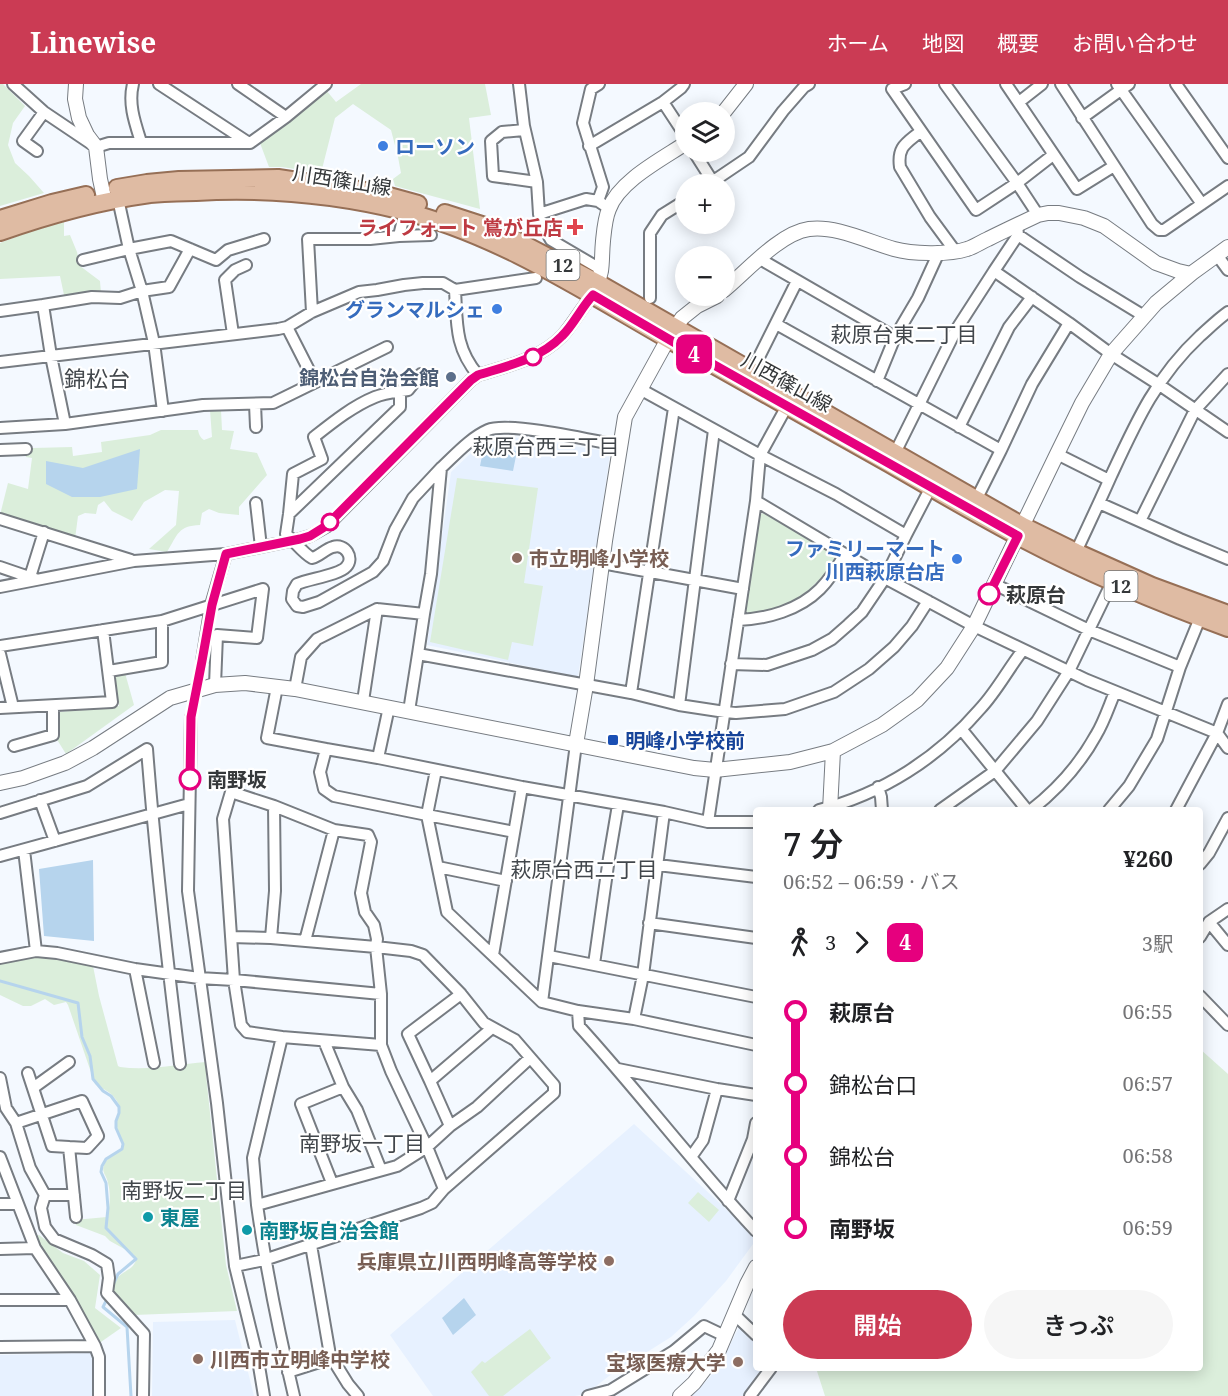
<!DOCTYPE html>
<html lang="ja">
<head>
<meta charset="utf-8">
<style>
	:root { --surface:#fff; --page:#f6f6f6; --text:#202124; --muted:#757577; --accent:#cb3b54 }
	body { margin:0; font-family:"Noto Serif","Noto Sans JP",serif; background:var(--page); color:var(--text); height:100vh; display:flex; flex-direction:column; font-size:22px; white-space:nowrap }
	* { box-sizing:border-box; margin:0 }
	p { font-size:20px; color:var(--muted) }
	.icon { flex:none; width:33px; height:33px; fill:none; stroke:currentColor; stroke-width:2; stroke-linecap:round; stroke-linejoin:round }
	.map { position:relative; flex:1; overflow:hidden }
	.side { position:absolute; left:753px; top:723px; width:450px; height:564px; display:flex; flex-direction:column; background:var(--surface); border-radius:6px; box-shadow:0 3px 15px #0003 }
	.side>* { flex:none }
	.badge { padding:0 12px; border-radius:9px; font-size:21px; line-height:39px }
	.controls { position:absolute; left:675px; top:18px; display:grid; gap:12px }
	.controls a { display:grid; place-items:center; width:60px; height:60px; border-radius:50%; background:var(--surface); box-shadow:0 3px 15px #0003; font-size:30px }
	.map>.badge { position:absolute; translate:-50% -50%; box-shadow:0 0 0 3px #fff }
	.legs { display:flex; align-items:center; gap:9px; height:66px; padding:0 30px; font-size:20px }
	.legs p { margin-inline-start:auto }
	.summary { display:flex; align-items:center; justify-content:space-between; height:102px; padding:0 30px }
	h1 { font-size:33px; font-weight:600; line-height:45px }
	.action { display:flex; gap:12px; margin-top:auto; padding:12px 30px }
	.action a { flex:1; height:69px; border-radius:36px; background:var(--accent); color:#fff; font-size:24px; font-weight:600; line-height:69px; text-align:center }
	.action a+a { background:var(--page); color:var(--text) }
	ul { padding:0 30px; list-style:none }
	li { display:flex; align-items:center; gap:21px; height:72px; font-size:22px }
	li i { display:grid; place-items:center; width:9px; height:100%; margin:0 8px; background:currentColor }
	li i::after { content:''; width:15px; height:15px; margin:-8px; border:4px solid; border-radius:50%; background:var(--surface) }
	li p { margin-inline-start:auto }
	li:first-child i { background:linear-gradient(#0000 50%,currentColor 0) }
	li:last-child i { background:linear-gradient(currentColor 50%,#0000 0) }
	header { display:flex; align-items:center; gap:36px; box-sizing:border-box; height:84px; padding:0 30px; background:var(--accent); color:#fff }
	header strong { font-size:28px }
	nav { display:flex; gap:33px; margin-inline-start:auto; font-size:21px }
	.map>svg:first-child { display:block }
</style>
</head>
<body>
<header>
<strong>Linewise</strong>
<nav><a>ホーム</a><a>地図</a><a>概要</a><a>お問い合わせ</a></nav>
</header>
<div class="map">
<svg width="1228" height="1312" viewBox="0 0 1228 1312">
	<rect width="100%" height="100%" fill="#f4f9ff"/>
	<path fill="#e7f1ff" d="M 491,350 L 606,367 L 610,370 L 578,593 L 427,561 L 451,388 Z
		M 634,1040 L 723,1122 L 756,1156 L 726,1197 L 694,1232 L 671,1253 L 609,1292 L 586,1310 L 575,1312 L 433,1312 L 390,1251 Z
		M 235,1236 L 254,1312 L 152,1312 L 153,1238 Z
		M 740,1241 L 756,1256 L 756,1284 L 764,1284 L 743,1312 L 691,1312 L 710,1293 L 725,1271 Z
		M 93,1269 L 94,1312 L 0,1312 L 0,1271 Z"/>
	<path fill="#dbeedb" d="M 0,0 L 3,0 L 25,22 L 13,39 L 8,61 L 15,79 L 29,92 L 44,109 L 0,122 Z
		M 361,0 L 485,0 L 491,31 L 469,34 L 480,125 L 395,102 L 393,95 L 401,89 L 398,73 L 391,46 L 353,20 L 335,34 L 321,89 L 282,83 L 269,83 L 260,59 L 326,6 L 336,18 Z
		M 64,138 L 64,152 L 70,151 L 77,168 L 80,182 L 100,197 L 101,209 L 64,211 L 60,192 L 0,195 L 0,159 L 37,145 Z
		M 210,326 L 221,326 L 222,346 L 234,347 L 230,365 L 257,369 L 267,391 L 239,423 L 239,431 L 219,429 L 209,425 L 202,429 L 200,441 C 178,442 178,450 167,468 L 149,465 L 176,441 L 179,407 L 165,406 L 144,418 L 132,437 L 112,427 L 104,417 L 98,421 L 96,430 L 85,429 L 78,432 L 75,455 L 0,431 L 8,399 L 28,405 L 32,374 L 26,373 L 24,366 L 33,364 L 72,363 L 73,372 L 102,368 L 101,358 L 150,351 L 161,346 L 198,346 C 199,351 200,353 204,356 L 212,353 Z
		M 457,394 L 538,404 L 524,499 L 543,502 L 533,562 L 512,558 L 508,576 L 430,558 Z
		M 763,429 L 834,469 L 835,476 C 820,498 800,517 773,526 C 766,529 758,529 750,530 L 744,526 L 759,431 Z
		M 125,589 L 134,621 L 66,670 L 56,654 L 60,628 L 119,622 L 114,592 Z
		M 42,872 L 89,880 L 93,882 L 99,912 L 118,982 L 120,983 C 149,987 177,980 206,978 L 206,991 L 226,1181 L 237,1227 L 134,1231 C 121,1219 102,1204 123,1189 C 129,1185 134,1183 136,1176 L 134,1171 L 128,1167 L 110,1157 L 105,1152 L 76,1141 L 74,1136 L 107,1133 C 110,1122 111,1110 108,1099 C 107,1092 101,1088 104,1081 C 107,1071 120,1070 124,1061 C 122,1055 118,1049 117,1043 C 115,1027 127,1027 112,1011 C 107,1006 101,1004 95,1000 L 68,921 L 66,918 L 54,921 L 45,915 L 31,922 L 23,922 L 0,911 L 0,880 Z
		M 1200,965 L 1228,990 L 1228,1312 L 825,1312 L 816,1284 L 1200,1284 Z
		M 698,1108 L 719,1126 L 709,1138 L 688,1119 Z
		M 39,1151 L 63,1169 L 84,1177 L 100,1191 L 95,1224 L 121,1244 L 98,1260 L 32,1153 Z
		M 530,1245 L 551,1274 L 503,1312 L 489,1312 L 471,1288 L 482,1277 L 485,1279 Z"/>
	<path fill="#b6d4ed" d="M 484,362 L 517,367 L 513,387 L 480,382 Z
		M 140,365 L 137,405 L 100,413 L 72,413 L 46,400 L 46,377 L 83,384 Z
		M 93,776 L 94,857 L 44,852 L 39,785 Z
		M 464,1214 L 476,1231 L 453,1251 L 442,1234 Z"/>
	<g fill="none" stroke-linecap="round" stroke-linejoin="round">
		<path stroke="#b6d4ed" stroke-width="3" d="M 0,897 L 78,919 L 82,953 L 90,972 L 93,995 L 103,1007 L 111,1012 L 119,1023 L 119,1029 L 116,1037 L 116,1044 L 123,1060 L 122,1065 L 106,1075 L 102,1082 L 101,1088 L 106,1099 L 108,1124 L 106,1144 L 136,1175 L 118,1190 L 112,1203
			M 107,1215 L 103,1223 L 127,1243 L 131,1312"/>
		<path stroke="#ced2d8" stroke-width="10" stroke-dasharray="10 5" stroke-linecap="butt" d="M 191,633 L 202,577"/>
		<g stroke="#777c82" stroke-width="14">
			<path id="minor" d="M 13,0 L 44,28 L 96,63 L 109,59 L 250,59 L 286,33 L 326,0
				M 133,0 C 128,20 135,39 141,58
				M 159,0 L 249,59
				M 238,0 L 286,33
				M 519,0 L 524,42 L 537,98 L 539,130 L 586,115 L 598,117
				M 599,0 L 591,5 L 583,39 L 603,103 L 598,117 L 604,121
				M 905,0 L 892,5 L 976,126 L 1017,99 L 1053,71
				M 945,0 L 1017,99 L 1038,131
				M 1006,0 L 1077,105 L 1114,82
				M 1061,0 L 1152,140 L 1159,146 L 1164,146 L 1228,102
				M 1117,0 L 1202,120
				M 1176,0 L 1228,74
				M 663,18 L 686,53
				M 1019,18 L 1042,0
				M 1082,34 L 1129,0
				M 524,46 L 502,48 L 491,57 L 493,92 L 537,98
				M 921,47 C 907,59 897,62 900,83 L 930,133 L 955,167
				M 589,62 L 663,18 L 681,4 L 684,0
				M 37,67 L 23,57 L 44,28
				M 694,68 L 713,98
				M 709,100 L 749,73 L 783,27 L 804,3 L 809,0
				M 118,115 L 129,165 L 142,207 L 169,203 L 190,165
				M 539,130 L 542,140 L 551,156 L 602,186
				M 1017,141 L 1018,151 L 994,187 L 1069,239 L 1111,270 L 1158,300 L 1228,348
				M 1018,151 L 1080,193 L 1144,232
				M 399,152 L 431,151
				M 1217,171 L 1228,186
				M 760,175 L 895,253
				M 83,176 L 129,165 L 171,157 L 216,176 L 228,166 L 264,155
				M 650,214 L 650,149 L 662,131 L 686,116
				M 43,221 L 92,213 L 120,214 L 142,207 L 154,259 L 163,327
				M 0,227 L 43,221 L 51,272 L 65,340
				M 312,228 L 308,155 L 370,155 L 399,152 L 406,123
				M 776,240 L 1001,366 L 976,416
				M 287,243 L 315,298
				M 233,250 L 225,196 L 235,186 L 246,181
				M 0,278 L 278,245 L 287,243 L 312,228 L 359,208 L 377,206 L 404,201 L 423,199 L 443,199 L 455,206
				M 752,287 L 797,197
				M 421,290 L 408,306 C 397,308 385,309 375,313 C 353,322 333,338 314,353 L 322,375 L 293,390 L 289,430 L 286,450 C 294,457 304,470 312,474 C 320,472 325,465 333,463 C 345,459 355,474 346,483 C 339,491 308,495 297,500 L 293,507 L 292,515 L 297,522 L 303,523 L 319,518 L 373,488 L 383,477 L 395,446 L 413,414 L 441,384
				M 478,291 C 455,264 457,240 455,206 L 536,194
				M 877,297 L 895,253 L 918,214 L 939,168
				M 640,305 L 760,371 L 756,417 L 885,494 L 974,542 L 1087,596 L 1217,649 L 1228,664
				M 255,320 L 256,343
				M 787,322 L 760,371 L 836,410 L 906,451
				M 959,343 L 1009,243 L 1032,213
				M 0,344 L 65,340 L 203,321 L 273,319 L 387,263
				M 621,362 C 595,357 508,337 488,346 C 470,354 455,371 441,384 L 431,490 L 424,530 L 418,570 L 631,609 L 679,621 L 725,628 L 736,629 L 785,625 L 834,608 L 869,585 L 894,563 L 912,542 L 928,517
				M 0,366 L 26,365
				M 1001,366 L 1032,300 L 1069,239
				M 895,369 L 956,246 L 994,187
				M 1057,370 L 1109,396
				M 256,419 L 261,463
				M 1099,419 L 1180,455 L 1228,475
				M 289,430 L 400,323 L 400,308
				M 0,435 L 131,476
				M 1140,437 L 1195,326 L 1228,290
				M 1076,468 C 1088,442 1100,417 1111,392 C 1136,338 1156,293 1200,252 C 1209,244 1218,235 1228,228
				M 602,479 L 743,505
				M 0,483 L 35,495
				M 30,493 L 44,448
				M 994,500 L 1089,546 L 1180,583 L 1200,534
				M 0,503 L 134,477 L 226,470 L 300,455 L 310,452 L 326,443 L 471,296 L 478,291 C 507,282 540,275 562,252 C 573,240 581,224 593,211
				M 738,536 C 767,535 799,526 820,505 C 830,495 838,482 845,470
				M 0,562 L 162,537 L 263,505 L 257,554 L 217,551 L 215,601
				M 0,570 L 13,623
				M 202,577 L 211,521 L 226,470
				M 731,580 L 767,581 L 812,566 L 832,555 L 848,541 L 862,528 L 885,494 L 906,451 L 931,403
				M 109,587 L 162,578 L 162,537
				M 277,603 L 267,654 L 326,665 L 320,688 L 324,705 L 334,712 L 427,731 L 447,828 L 542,918 L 578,927 L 634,935 L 756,961
				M 295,605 L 301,573 L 317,555 L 377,525 L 424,530
				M 631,609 L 674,324
				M 363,617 L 377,525
				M 679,621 L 714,346
				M 0,624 L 112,618 L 103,546
				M 409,627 L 418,570
				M 191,633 L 188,807 L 217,1019 L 235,1182 L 258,1276 L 264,1312
				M 962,646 L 1027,726
				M 14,662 L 53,651 L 53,622
				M 326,665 L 378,674 L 522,703 L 664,728 L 708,738 L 756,738
				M 378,674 L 389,623
				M 436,686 L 427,731 L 514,748
				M 878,703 L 881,713 L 882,726
				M 40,716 L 55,757
				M 819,726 C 882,710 938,674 980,625 C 997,607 1008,585 1023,566
				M 940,726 L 995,687 L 1037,637 L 1069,587 L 1112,498
				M 1031,726 C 1058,705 1080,680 1096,651 C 1104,638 1109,622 1115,608
				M 1109,726 L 1129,702 L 1157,655 L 1180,583
				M 1176,726 L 1217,649 L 1228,620
				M 0,729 L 87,702 L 147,665 C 155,770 167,875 180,980
				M 708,738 L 756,417
				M 24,766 L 36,867
				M 0,772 L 189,720
				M 1200,780 L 1209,769 L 1228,734
				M 658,781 L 756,793
				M 438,783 L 506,797
				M 1209,838 L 1228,861
				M 649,839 L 756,854
				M 231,853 L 271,854 L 376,863 L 411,867 L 423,871 L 461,910 L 484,939 L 515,956 L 554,1001 L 554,1009 L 444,1105 L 427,1063 L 391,987 L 381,961 L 381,910 L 376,863 L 377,855 L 374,841 L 365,828 L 361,809 L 371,758 L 368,751 L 334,746 L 274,722 L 231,708 L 223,735 L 234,896 L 241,941 L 247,948 L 282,953 L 253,1074 L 257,1121 L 397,1082 L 427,1063 L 450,1042 L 477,1023 L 530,974
				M 1200,853 L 1209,838 L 1228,825
				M 271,854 L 275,807 L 274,722
				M 305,857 L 334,746
				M 493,871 L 522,703
				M 549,872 L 756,913
				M 0,874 L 36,867 L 57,869 L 135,885 L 199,894 L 234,896 L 381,910
				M 594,880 L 609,774 L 618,721
				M 135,885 L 154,979
				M 461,910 L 408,950 L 430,997 L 492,944
				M 1200,912 L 1228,941
				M 542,918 L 576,660
				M 578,927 L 579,942 C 640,1009 694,1081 756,1147
				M 634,935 L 643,891 L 664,728
				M 282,953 L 381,961
				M 324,957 L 343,1003 L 357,1026 L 381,1086
				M 618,985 L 717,1005 L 756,1011
				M 28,989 L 52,1062 L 69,1063
				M 0,994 L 6,1024 L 16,1039 L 30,1084 L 45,1111 L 41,1124 L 45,1143 L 54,1155 L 92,1171 L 107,1180 L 109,1194 L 107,1209 L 144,1250 L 143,1312
				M 430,997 L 450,1042
				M 33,1004 L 69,978
				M 16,1039 L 82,1017 L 98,1052 L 87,1064 L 69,1063 L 76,1133
				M 0,1073 L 35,1164 L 70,1216 L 95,1262 L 99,1273 L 99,1312
				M 691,1073 L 703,1056 L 717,1005
				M 332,1099 L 301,1020 L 343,1003
				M 45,1111 L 74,1111
				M 728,1117 L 753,1055 L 756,1039
				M 0,1120 L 17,1120
				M 257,1121 C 266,1185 279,1249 294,1312
				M 311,1161 L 330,1271 L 348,1300 L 358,1312
				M 0,1165 L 35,1164
				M 235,1182 L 264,1176 L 421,1124 L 432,1119 L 444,1105
				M 0,1216 L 70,1216
				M 734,1230 L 756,1251
				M 0,1263 L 95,1262
				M 288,1288 L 332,1274
				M 588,1312 L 611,1306 L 674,1267 L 704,1242 L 725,1252
				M 750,1312 L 771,1284"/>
		</g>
		<g stroke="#777c82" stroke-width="16">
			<path id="tertiary" d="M 76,0 L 75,15 L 79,34 L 87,51 L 96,63 L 100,95 L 105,118
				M 724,28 L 746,0
				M 595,206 C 604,186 601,177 603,157 C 604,147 605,134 609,125 C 619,97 662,75 686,59
				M 724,206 C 747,187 780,149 809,145 C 835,141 869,158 894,165 C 911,170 949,171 967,165 C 974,163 981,158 988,155 C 1004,147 1021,139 1038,131 L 1048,129 L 1059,129 L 1084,134 L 1104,142 L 1156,179 L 1178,187 L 1191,190
				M 576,660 L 586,601 L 605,457 L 625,333 L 668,255 L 682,234 L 697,222 L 717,212
				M 0,699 L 23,694 L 65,679 L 93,664 L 170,614 L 215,601 L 245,599 L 295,605 L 694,684 L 715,686 L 790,678 L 833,667 L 882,641 L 917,616 L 947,584 L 974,542 L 1057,370 L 1082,319 L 1111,270 L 1156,219 L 1192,189 L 1228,163
				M 830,726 L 833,667
				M 680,1312 L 694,1299 L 719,1266 L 747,1200 L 756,1183"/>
		</g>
		<g stroke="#966f56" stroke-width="20">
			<path id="primary" d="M 117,104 L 147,99 L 179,96 L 278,94 L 378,109 L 418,120
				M 445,129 L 482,141 L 510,153 L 598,199 L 1023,442 L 1076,468 L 1152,502 L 1228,530
				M 0,135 L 52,119 L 86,111
				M 0,148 C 48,131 99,117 150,110 C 165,109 181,108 196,108 C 267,104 334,110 403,127 C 503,152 591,212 680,262 C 750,301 820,341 890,380 C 935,406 979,432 1025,456 C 1090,490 1159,519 1228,544"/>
		</g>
		<use href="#minor" stroke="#fff" stroke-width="10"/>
		<use href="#tertiary" stroke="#fff" stroke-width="14"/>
		<use href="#primary" stroke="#dfbba3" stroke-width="16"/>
	</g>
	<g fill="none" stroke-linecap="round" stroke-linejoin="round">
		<g stroke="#fff" stroke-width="14">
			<path id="line-1" d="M 190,695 L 191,633 L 202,577 L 212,521 L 226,470 L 300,455 L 310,452 L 326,442 L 471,296 L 478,291 C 507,282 540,275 562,252 C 574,240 581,224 593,211 L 677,260 L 1018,452 L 989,510"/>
		</g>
		<use href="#line-1" stroke="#e6007e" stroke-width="9"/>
	</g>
	<g fill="#3f7fe0" stroke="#fff" stroke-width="2">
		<circle cx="383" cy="62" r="6"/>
		<circle cx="497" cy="225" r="6"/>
		<circle cx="957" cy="475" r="6"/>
	</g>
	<path fill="#e0444e" stroke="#fff" stroke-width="2" d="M572 134h6v6h6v6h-6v6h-6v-6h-6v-6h6z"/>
	<g fill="#fff" stroke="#e6007e" stroke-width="3">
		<circle cx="533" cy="273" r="8"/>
		<circle cx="330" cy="438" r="8"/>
		<circle cx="989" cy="510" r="10"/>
		<circle cx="190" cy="695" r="10"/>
	</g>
	<circle fill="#5c6f8a" stroke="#fff" stroke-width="2" cx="451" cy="293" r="6"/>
	<g fill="#8d6e63" stroke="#fff" stroke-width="2">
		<circle cx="517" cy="474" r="6"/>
		<circle cx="609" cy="1177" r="6"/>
		<circle cx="198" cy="1275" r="6"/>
		<circle cx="738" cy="1278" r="6"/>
	</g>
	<rect fill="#1a4fb4" stroke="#fff" stroke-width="2" x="607" y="650" width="12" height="12" rx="3"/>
	<g fill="#0f9aa8" stroke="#fff" stroke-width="2">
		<circle cx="148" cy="1133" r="6"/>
		<circle cx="247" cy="1146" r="6"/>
	</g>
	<g text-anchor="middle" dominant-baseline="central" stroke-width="4.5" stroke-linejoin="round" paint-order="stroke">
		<g fill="#fff" stroke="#727475" stroke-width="1.5">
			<rect x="546.5" y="166" width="33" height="30" rx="4.5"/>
			<rect x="1104.5" y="487" width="33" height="30" rx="4.5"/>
		</g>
		<g font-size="18" font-weight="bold" fill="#35383a">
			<text x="563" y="181">12</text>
			<text x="1121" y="502">12</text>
		</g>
		<g font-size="20" font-weight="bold" fill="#366cbe" stroke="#fff" text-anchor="end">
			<text x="395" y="62" text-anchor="start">ローソン</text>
			<text x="485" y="225">グランマルシェ</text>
			<text x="945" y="464">ファミリーマート<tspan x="945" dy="23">川西萩原台店</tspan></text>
		</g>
		<g font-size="20" fill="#35383a" stroke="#fff">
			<text transform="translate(342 96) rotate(9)">川西篠山線</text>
			<text transform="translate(787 298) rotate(29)">川西篠山線</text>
		</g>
		<g font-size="20" font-weight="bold" fill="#be3a42" stroke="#fff" text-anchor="end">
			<text x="563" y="143">ライフォート 鴬が丘店</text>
		</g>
		<g font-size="20" font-weight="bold" fill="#4e5e75" stroke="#fff" text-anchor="end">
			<text x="439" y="293">錦松台自治会館</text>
		</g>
		<g font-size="20" font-weight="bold" fill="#785e54" stroke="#fff" text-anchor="start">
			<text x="529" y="474">市立明峰小学校</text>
			<text x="597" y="1177" text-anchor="end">兵庫県立川西明峰高等学校</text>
			<text x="210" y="1275">川西市立明峰中学校</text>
			<text x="726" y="1278" text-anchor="end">宝塚医療大学</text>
		</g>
		<g font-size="20" font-weight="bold" fill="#35383a" stroke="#fff" text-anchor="start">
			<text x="1006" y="510">萩原台</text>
			<text x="207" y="695">南野坂</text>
		</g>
		<g font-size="20" font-weight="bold" fill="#164399" stroke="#fff" text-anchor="start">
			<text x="625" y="656">明峰小学校前</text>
		</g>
		<g font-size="20" font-weight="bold" fill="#0d838f" stroke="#fff" text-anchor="start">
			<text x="160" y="1133">東屋</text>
			<text x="259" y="1146">南野坂自治会館</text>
		</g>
		<g font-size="21" fill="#42474c" stroke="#fff">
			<text x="904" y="250">萩原台東二丁目</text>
			<text x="546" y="362">萩原台西三丁目</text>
			<text x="584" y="785">萩原台西二丁目</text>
			<text x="362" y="1059">南野坂一丁目</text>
			<text x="184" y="1106">南野坂二丁目</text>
		</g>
		<g font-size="22" fill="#42474c" stroke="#fff">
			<text x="97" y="294">錦松台</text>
		</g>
	</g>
</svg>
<div class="controls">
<a><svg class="icon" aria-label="layers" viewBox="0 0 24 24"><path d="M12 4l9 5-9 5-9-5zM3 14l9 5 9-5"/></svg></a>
<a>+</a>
<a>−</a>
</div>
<b class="badge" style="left:694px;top:270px;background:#e6007e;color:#fff">4</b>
<section class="side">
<div class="summary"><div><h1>7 分</h1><p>06:52 – 06:59 · バス</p></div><b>¥260</b></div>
<div class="legs"><svg class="icon" aria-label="walk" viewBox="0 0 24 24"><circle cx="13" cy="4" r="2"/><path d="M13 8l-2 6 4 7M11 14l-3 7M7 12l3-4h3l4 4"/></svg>3<svg class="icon" aria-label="forward" viewBox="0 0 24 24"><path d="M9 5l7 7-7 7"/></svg><b class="badge" style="background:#e6007e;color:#fff">4</b><p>3駅</p></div>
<ul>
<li><i style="color:#e6007e"></i><b>萩原台</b><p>06:55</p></li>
<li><i style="color:#e6007e"></i><span>錦松台口</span><p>06:57</p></li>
<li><i style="color:#e6007e"></i><span>錦松台</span><p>06:58</p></li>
<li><i style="color:#e6007e"></i><b>南野坂</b><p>06:59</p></li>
</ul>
<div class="action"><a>開始</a><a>きっぷ</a></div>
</section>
</div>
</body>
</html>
